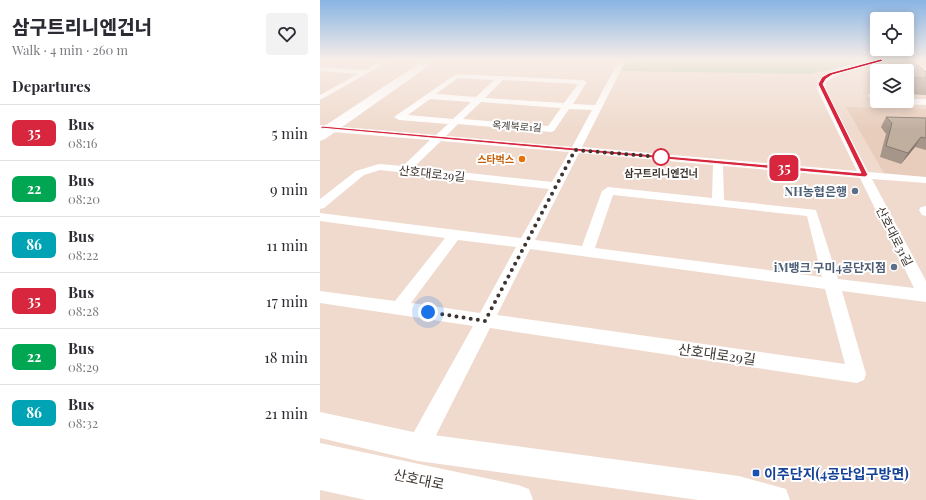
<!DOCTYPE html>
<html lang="en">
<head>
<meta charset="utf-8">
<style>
	:root { --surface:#fff; --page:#f2f2f3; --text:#2b2b33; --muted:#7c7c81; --line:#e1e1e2 }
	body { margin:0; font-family:"Playfair Display","Noto Sans KR",serif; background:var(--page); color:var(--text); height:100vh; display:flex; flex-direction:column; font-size:15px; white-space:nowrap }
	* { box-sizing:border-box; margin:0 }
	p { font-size:13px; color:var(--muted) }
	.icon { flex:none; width:22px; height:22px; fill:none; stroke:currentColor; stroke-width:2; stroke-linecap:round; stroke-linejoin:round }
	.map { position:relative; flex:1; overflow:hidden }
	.drawer { display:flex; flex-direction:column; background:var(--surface); width:320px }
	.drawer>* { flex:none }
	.badge { padding:0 8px; border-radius:6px; font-size:14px; line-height:26px }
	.fabs { position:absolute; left:550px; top:12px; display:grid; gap:8px }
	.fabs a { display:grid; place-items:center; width:44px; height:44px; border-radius:4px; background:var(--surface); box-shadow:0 2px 10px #0003; font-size:20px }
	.you { position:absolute; width:20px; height:20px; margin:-10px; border:3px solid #fff; border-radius:50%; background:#1a73e8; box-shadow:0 0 0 6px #1a73e833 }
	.map>.badge { position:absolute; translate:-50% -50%; box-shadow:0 0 0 2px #fff }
	h2 { padding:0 12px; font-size:15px; line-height:36px }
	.round { display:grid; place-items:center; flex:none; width:42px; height:42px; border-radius:4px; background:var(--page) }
	.head { display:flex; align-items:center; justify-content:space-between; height:68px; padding:0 12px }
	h1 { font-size:19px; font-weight:800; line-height:30px }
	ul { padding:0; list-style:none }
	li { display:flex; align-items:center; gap:12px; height:56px; padding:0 12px; border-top:1px solid var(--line) }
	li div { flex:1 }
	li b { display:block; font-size:15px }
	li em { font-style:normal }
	li .badge { min-width:44px; font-weight:700; text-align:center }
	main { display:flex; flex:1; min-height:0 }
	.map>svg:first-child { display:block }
</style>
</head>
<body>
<main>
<section class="drawer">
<div class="head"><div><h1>삼구트리니엔건너</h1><p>Walk · 4 min · 260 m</p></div><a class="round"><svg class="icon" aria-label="heart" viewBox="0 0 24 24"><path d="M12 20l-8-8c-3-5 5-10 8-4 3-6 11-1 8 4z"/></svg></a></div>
<h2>Departures</h2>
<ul>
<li><span class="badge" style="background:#d7263d;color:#fff">35</span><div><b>Bus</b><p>08:16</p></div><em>5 min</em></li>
<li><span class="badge" style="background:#00a651;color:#fff">22</span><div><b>Bus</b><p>08:20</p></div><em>9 min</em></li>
<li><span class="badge" style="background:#00a3b4;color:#fff">86</span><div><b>Bus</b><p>08:22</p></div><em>11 min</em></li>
<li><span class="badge" style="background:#d7263d;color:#fff">35</span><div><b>Bus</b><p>08:28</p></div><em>17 min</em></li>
<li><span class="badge" style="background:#00a651;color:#fff">22</span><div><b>Bus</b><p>08:29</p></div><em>18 min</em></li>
<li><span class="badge" style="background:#00a3b4;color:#fff">86</span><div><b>Bus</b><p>08:32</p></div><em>21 min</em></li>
</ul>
</section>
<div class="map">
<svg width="606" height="500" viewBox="0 0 606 500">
	<rect width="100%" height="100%" fill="#efdacd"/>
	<path fill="#e8cdbc" d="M 526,107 L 606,109 L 606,178 L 565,175 Z"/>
	<path fill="#aecaa4" d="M 305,60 L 547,61 L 490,74 L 297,71 Z"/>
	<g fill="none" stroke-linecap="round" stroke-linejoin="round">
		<path fill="#fff" fill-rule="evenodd" d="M 62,60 L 71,60 L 0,100 L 0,95 L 38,74 L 0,71 L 0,67 L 45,70 Z
			M 299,60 L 306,60 L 262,147 L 537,171 L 497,89 L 498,81 C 513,66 544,60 564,60 L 519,74 L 506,82 L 505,89 L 548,172 L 606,177 L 606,183 L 552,179 L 606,281 L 606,302 L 522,291 L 546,374 L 544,380 L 537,383 L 170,328 L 106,455 L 98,458 L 90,455 L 87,447 L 90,439 L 153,326 L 0,303 L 0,291 L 75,301 L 125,238 L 0,221 L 0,213 L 201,238 L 229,189 L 60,170 L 44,175 L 4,208 L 0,209 L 0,199 L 36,171 L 59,164 L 83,166 L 110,140 L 0,131 L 0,125 L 116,135 L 128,124 L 79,120 L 74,117 L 136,74 L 263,80 L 267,82 L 253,104 L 275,105 ZM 138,78 L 174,80 L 156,97 L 116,94 ZM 183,80 L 258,84 L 244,103 L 165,98 ZM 110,99 L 151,102 L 133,119 L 88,115 ZM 161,102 L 241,108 L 228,126 L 143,119 ZM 249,109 L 272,110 L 252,147 L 126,136 L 138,124 L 231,132 L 234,131 ZM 121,141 L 249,152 L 232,182 L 94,167 ZM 259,153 L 393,165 L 392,198 L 288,187 L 282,191 L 262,246 L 215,240 ZM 403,166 L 540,178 L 594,288 L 518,279 L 496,210 L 404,200 ZM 293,195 L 487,216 L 502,277 L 275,248 ZM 138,240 L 196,247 L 160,313 L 91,303 ZM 210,249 L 505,289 L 525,364 L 177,315 Z
			M 596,66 L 606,66 L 606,70 L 596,70 Z
			M 549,94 L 557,94 L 557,101 L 561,101 L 554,102 L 548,96 Z
			M 587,99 L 606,99 L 606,105 L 581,104 L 577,101 L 587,101 Z
			M 606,206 L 606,216 L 602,215 L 599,210 L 601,207 Z"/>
		<path fill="#fff" fill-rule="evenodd" d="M 0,412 L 98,433 L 419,476 L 466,489 L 470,500 L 378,500 L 98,461 L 0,438 Z
			M 0,443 L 198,485 L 209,489 L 213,500 L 46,500 L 0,490 Z"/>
		<path fill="#fff" fill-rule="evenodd" d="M 104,60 L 117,60 L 5,139 L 0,141 L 0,129 Z"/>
	</g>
	<path fill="#a59689" d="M 569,60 L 592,60 L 606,72 L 606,95 L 587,94 L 587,71 L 564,71 Z
		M 566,117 L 606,118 L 606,150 L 595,147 L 581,164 L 560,157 L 566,134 L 561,127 Z"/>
	<path fill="#867a6f" d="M 601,137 L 595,147 L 581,164 L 588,153 Z"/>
	<path fill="#c0ae9f" stroke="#867a6f" d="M 575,60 L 592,60 L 606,72 L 606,78 L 587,77 L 587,71 L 578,71 L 574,68 L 584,68 Z
		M 566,117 L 606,118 L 606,138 L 601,137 L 588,153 L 566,146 L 572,123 Z"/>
	<linearGradient id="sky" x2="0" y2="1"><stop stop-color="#88b4e3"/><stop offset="0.46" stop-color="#f8eee8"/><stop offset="1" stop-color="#f8eee8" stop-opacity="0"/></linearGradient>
	<rect width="606" height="130" fill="url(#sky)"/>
	<path fill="#d7263d" stroke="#fff" d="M 561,59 L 563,61 L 512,75 L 506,79 L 503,84 L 548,175 L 545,177 L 0,128 L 2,126 L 541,173 L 498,84 L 502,77 L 509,73 Z"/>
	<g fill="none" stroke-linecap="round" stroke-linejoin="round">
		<path stroke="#3d3530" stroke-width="4" stroke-dasharray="0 7.2" d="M 108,312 L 165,321 L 255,150 L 341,157"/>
	</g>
	<circle fill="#fff" stroke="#d7263d" stroke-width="2" cx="341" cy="157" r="8"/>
	<circle fill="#e8710a" stroke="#fff" stroke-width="1.5" cx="202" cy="159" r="4"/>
	<g fill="#5c6f8a" stroke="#fff" stroke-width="1.5">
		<circle cx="535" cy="191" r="4"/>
		<circle cx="574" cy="267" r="4"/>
	</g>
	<rect fill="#1a4fb4" stroke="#fff" stroke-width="1.5" x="432" y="469" width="8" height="8" rx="2"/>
	<g text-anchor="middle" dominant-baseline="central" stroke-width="4" stroke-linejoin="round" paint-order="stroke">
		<g font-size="10" fill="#3d3530" stroke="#fff">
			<text transform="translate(197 126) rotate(4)">옥계북로1길</text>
		</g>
		<g font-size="10" font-weight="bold" fill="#c56008" stroke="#fff" text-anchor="end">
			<text x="194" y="159">스타벅스</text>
		</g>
		<g font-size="10" font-weight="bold" fill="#3d3530" stroke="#fff">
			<text x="341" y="173">삼구트리니엔건너</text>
		</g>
		<g font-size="12" fill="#3d3530" stroke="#fff">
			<text transform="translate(112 173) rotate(6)">산호대로29길</text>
			<text transform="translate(575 236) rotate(63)">산호대로31길</text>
		</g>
		<g font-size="12" font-weight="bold" fill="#4e5e75" stroke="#fff" text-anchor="end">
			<text x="527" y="191">NH농협은행</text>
			<text x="566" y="267">iM뱅크 구미4공단지점</text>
		</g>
		<g font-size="14" fill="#3d3530" stroke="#fff">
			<text transform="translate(397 354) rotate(8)">산호대로29길</text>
			<text transform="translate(99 479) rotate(12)">산호대로</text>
		</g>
		<g font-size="14" font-weight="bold" fill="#164399" stroke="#fff" text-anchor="start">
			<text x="444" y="473">이주단지(4공단입구방면)</text>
		</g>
	</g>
</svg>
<div class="fabs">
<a><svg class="icon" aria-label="locate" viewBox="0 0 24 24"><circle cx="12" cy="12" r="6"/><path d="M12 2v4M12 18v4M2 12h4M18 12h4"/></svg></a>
<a><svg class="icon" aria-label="layers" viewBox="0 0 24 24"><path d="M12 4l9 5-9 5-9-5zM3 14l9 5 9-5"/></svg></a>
</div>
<div class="you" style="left:108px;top:312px"></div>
<b class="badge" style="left:464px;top:168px;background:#d7263d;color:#fff">35</b>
</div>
</main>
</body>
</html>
